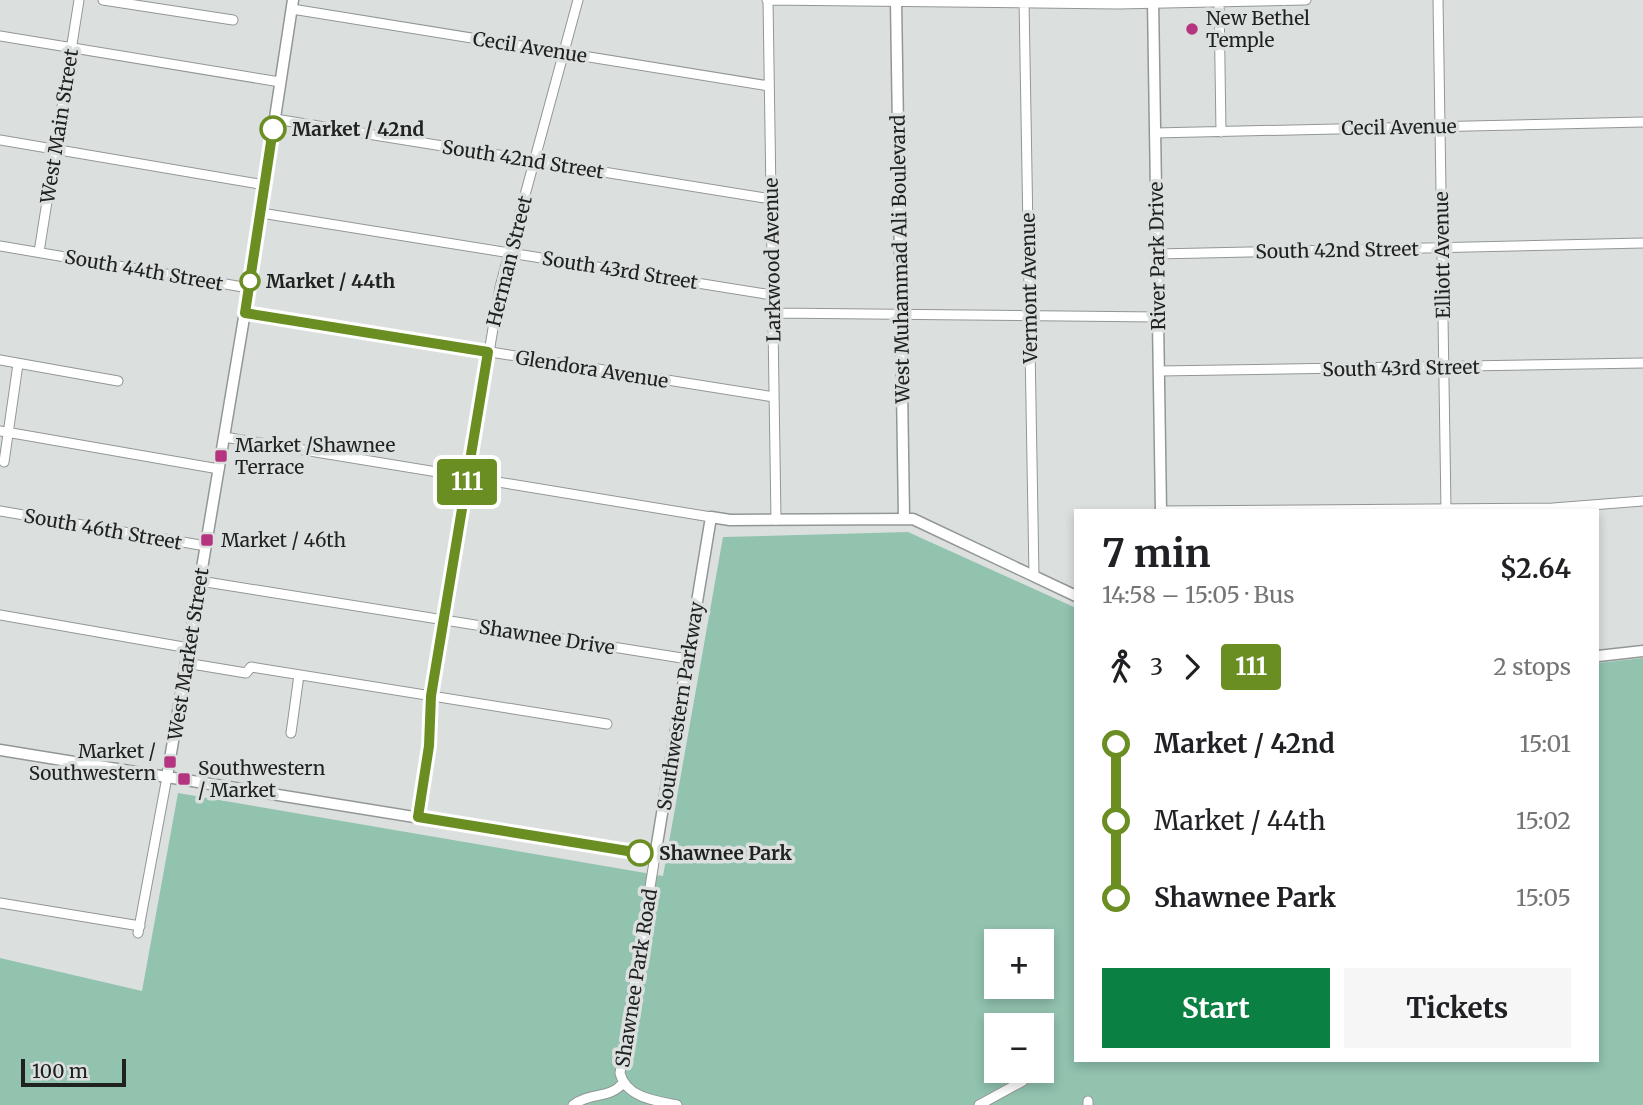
<!DOCTYPE html>
<html lang="en">
<head>
<meta charset="utf-8">
<style>
	:root { --surface:#fff; --page:#f6f6f6; --text:#202124; --muted:#757577; --accent:#0b8043 }
	body { margin:0; font-family:Merriweather,serif; background:var(--page); color:var(--text); height:100vh; display:flex; flex-direction:column; font-size:26px; white-space:nowrap }
	* { box-sizing:border-box; margin:0 }
	p { font-size:23px; color:var(--muted) }
	.icon { flex:none; width:38px; height:38px; fill:none; stroke:currentColor; stroke-width:2; stroke-linecap:round; stroke-linejoin:round }
	.map { position:relative; flex:1; overflow:hidden }
	.side { position:absolute; left:1074px; top:509px; width:525px; height:553px; display:flex; flex-direction:column; background:var(--surface); border-radius:0px; box-shadow:0 4px 10px #0003 }
	.side>* { flex:none }
	.badge { padding:0 14px; border-radius:5px; font-size:24px; line-height:46px }
	.buttons { position:absolute; left:984px; top:929px; display:grid; gap:14px }
	.buttons a { display:grid; place-items:center; width:70px; height:70px; border-radius:0px; background:var(--surface); box-shadow:0 4px 10px #0003; font-size:35px }
	.scale { position:absolute; left:21px; bottom:18px; width:105px; box-sizing:border-box; padding-left:7px; border:4px solid #202221; border-top:0; font-size:19px; line-height:24px; white-space:nowrap; color:#202221; -webkit-text-stroke:5px #dbe0de; paint-order:stroke }
	.map>.badge { position:absolute; translate:-50% -50%; box-shadow:0 0 0 4px #fff }
	.legs { display:flex; align-items:center; gap:10px; height:77px; padding:0 28px; font-size:23px }
	.legs p { margin-inline-start:auto }
	.summary { display:flex; align-items:center; justify-content:space-between; height:119px; padding:0 28px }
	h1 { font-size:38px; font-weight:700; line-height:52px }
	.primary-button { display:flex; gap:14px; margin-top:auto; padding:14px 28px }
	.primary-button a { flex:1; height:80px; border-radius:0px; background:var(--accent); color:#fff; font-size:28px; font-weight:700; line-height:80px; text-align:center }
	.primary-button a+a { background:var(--page); color:var(--text) }
	ul { padding:0 28px; list-style:none }
	li { display:flex; align-items:center; gap:24px; height:77px; font-size:26px }
	li i { display:grid; place-items:center; width:10px; height:100%; margin:0 9px; background:currentColor }
	li i::after { content:''; width:18px; height:18px; margin:-9px; border:5px solid; border-radius:50%; background:var(--surface) }
	li p { margin-inline-start:auto }
	li:first-child i { background:linear-gradient(#0000 50%,currentColor 0) }
	li:last-child i { background:linear-gradient(currentColor 50%,#0000 0) }
	.map>svg:first-child { display:block }
</style>
</head>
<body>
<div class="map">
<svg width="1643" height="1105" viewBox="0 0 1643 1105">
	<rect width="100%" height="100%" fill="#dbe0de"/>
	<path fill="#91c3af" fill-rule="evenodd" d="M 908,532 L 1076,608 L 1076,1060 L 1598,1060 L 1598,663 L 1643,658 L 1643,1105 L 0,1105 L 0,958 L 142,991 L 178,793 L 663,876 L 723,537 ZM 996,942 L 1041,942 L 1041,987 L 996,987 ZM 996,1026 L 1041,1026 L 1041,1071 L 996,1071 Z"/>
	<g fill="none" stroke-linecap="round" stroke-linejoin="round">
		<g stroke="#929795" stroke-width="11">
			<path id="minor" d="M 103,0 L 233,20
				M 767,0 L 1118,4 L 1306,0
				M 768,0 L 776,520
				M 1024,0 L 1034,576
				M 1219,0 L 1221,132
				M 1438,0 L 1446,509
				M 292,9 L 769,86
				M 0,36 L 280,82
				M 275,119 L 771,199
				M 1155,133 L 1643,122
				M 0,140 L 265,185
				M 261,213 L 772,295
				M 0,246 L 249,288
				M 39,252 L 79,0
				M 1157,254 L 1643,243
				M 245,313 L 774,397
				M 772,313 L 1158,317
				M 0,360 L 118,381
				M 1159,371 L 1643,363
				M 0,431 L 219,469
				M 224,437 L 711,517
				M 4,462 L 18,364
				M 0,511 L 206,546
				M 1161,511 L 1553,508 L 1643,501
				M 200,581 L 688,659
				M 0,615 L 189,648
				M 186,663 L 246,673 L 251,667 L 607,724
				M 291,733 L 299,675
				M 418,817 L 429,746 L 431,696 L 500,287 L 578,0
				M 655,856 L 620,1073 C 626,1098 657,1101 677,1105
				M 0,903 L 140,926
				M 138,933 L 167,777
				M 1088,1101 L 1088,1105
				M 573,1105 C 590,1092 610,1099 623,1083
				M 979,1105 L 1023,1081"/>
		</g>
		<g stroke="#929795" stroke-width="13">
			<path id="tertiary" d="M 896,0 L 904,518
				M 1153,0 L 1161,511
				M 1598,656 L 1643,651
				M 0,750 L 655,856 L 711,517 L 730,520 L 913,519 L 1076,596
				M 167,777 L 249,288 L 293,0"/>
		</g>
		<use href="#minor" stroke="#fff" stroke-width="9"/>
		<use href="#tertiary" stroke="#fff" stroke-width="10"/>
	</g>
	<g fill="none" stroke-linecap="round" stroke-linejoin="round">
		<g stroke="#fff" stroke-width="16">
			<path id="line-1" d="M 273,129 L 245,313 L 488,352 L 431,696 L 429,746 L 418,817 L 640,853"/>
		</g>
		<use href="#line-1" stroke="#6b8e23" stroke-width="10"/>
	</g>
	<g fill="#b43480" stroke="#dbe0de" stroke-width="2.5">
		<circle cx="1192" cy="29" r="7"/>
		<rect x="214" y="449" width="14" height="14" rx="3.5"/>
		<rect x="200" y="533" width="14" height="14" rx="3.5"/>
		<rect x="163" y="755" width="14" height="14" rx="3.5"/>
		<rect x="177" y="772" width="14" height="14" rx="3.5"/>
	</g>
	<g fill="#fff" stroke="#6b8e23" stroke-width="3.5">
		<circle cx="273" cy="129" r="12"/>
		<circle cx="250" cy="281" r="9"/>
		<circle cx="640" cy="853" r="12"/>
	</g>
	<g text-anchor="middle" dominant-baseline="central" stroke-width="7" stroke-linejoin="round" paint-order="stroke">
		<g font-size="19" fill="#202221" stroke="#dbe0de" text-anchor="start">
			<text x="1206" y="18">New Bethel<tspan x="1206" dy="22">Temple</tspan></text>
			<text x="235" y="445">Market /Shawnee<tspan x="235" dy="22">Terrace</tspan></text>
			<text x="221" y="540">Market / 46th</text>
			<text x="156" y="751" text-anchor="end">Market /<tspan x="156" dy="22">Southwestern</tspan></text>
			<text x="198" y="768">Southwestern<tspan x="198" dy="22">/ Market</tspan></text>
		</g>
		<g font-size="19" fill="#202221" stroke="#dbe0de">
			<text transform="translate(530 47) rotate(9)">Cecil Avenue</text>
			<text transform="translate(59 126) rotate(-81)">West Main Street</text>
			<text transform="translate(1399 127) rotate(-1)">Cecil Avenue</text>
			<text transform="translate(523 159) rotate(9)">South 42nd Street</text>
			<text transform="translate(1337 250) rotate(-1)">South 42nd Street</text>
			<text transform="translate(1442 255) rotate(-91)">Elliott Avenue</text>
			<text transform="translate(1157 256) rotate(-91)">River Park Drive</text>
			<text transform="translate(900 259) rotate(-91)">West Muhammad Ali Boulevard</text>
			<text transform="translate(772 260) rotate(-91)">Larkwood Avenue</text>
			<text transform="translate(509 261) rotate(-76)">Herman Street</text>
			<text transform="translate(144 270) rotate(10)">South 44th Street</text>
			<text transform="translate(620 270) rotate(9)">South 43rd Street</text>
			<text transform="translate(1029 288) rotate(-91)">Vermont Avenue</text>
			<text transform="translate(1401 368) rotate(-1)">South 43rd Street</text>
			<text transform="translate(592 369) rotate(9)">Glendora Avenue</text>
			<text transform="translate(103 529) rotate(10)">South 46th Street</text>
			<text transform="translate(547 637) rotate(9)">Shawnee Drive</text>
			<text transform="translate(188 654) rotate(-81)">West Market Street</text>
			<text transform="translate(680 706) rotate(-81)">Southwestern Parkway</text>
			<text transform="translate(636 978) rotate(-81)">Shawnee Park Road</text>
		</g>
		<g font-size="19" font-weight="bold" fill="#202221" stroke="#dbe0de" text-anchor="start">
			<text x="292" y="129">Market / 42nd</text>
			<text x="266" y="281">Market / 44th</text>
			<text x="659" y="853">Shawnee Park</text>
		</g>
	</g>
</svg>
<div class="buttons">
<a>+</a>
<a>−</a>
</div>
<div class="scale">100 m</div>
<b class="badge" style="left:467px;top:482px;background:#6b8e23;color:#fff">111</b>
<section class="side">
<div class="summary"><div><h1>7 min</h1><p>14:58 – 15:05 · Bus</p></div><b>$2.64</b></div>
<div class="legs"><svg class="icon" aria-label="walk" viewBox="0 0 24 24"><circle cx="13" cy="4" r="2"/><path d="M13 8l-2 6 4 7M11 14l-3 7M7 12l3-4h3l4 4"/></svg>3<svg class="icon" aria-label="forward" viewBox="0 0 24 24"><path d="M9 5l7 7-7 7"/></svg><b class="badge" style="background:#6b8e23;color:#fff">111</b><p>2 stops</p></div>
<ul>
<li><i style="color:#6b8e23"></i><b>Market / 42nd</b><p>15:01</p></li>
<li><i style="color:#6b8e23"></i><span>Market / 44th</span><p>15:02</p></li>
<li><i style="color:#6b8e23"></i><b>Shawnee Park</b><p>15:05</p></li>
</ul>
<div class="primary-button"><a>Start</a><a>Tickets</a></div>
</section>
</div>
</body>
</html>
